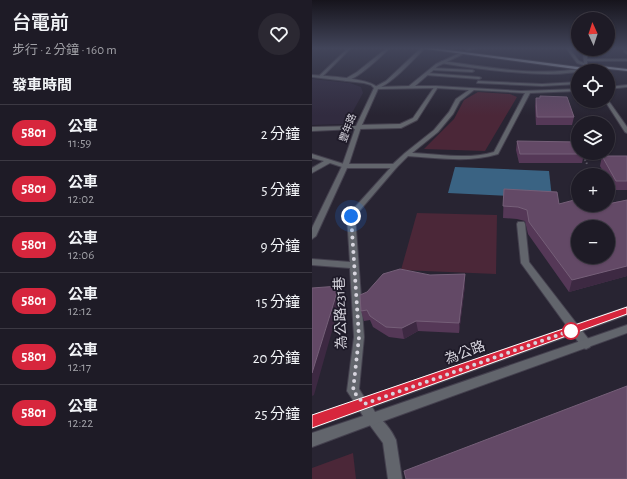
<!DOCTYPE html>
<html lang="zh-TW">
<head>
<meta charset="utf-8">
<style>
	:root { --surface:#1e1b26; --page:#2b2832; --text:#f1f3f6; --muted:#a1a1a7; --line:#3c3943 }
	body { margin:0; font-family:"Alegreya Sans","Noto Sans TC",sans-serif; background:var(--page); color:var(--text); height:100vh; display:flex; flex-direction:column; font-size:15px; white-space:nowrap }
	* { box-sizing:border-box; margin:0 }
	p { font-size:13px; color:var(--muted) }
	.icon { flex:none; width:22px; height:22px; fill:none; stroke:currentColor; stroke-width:2; stroke-linecap:round; stroke-linejoin:round }
	.map { position:relative; flex:1; overflow:hidden }
	.drawer { display:flex; flex-direction:column; background:var(--surface); width:312px }
	.drawer>* { flex:none }
	.badge { padding:0 8px; border-radius:13px; font-size:14px; line-height:26px }
	.needle { width:26px; rotate:357deg }
	.tools { position:absolute; left:259px; top:12px; display:grid; gap:8px }
	.tools a { display:grid; place-items:center; width:44px; height:44px; border-radius:50%; background:var(--surface); box-shadow:0 1px 3px #0004,0 0 0 1px var(--line); font-size:20px }
	.you { position:absolute; width:20px; height:20px; margin:-10px; border:3px solid #fff; border-radius:50%; background:#1a73e8; box-shadow:0 0 0 6px #1a73e833 }
	.map>.badge { position:absolute; translate:-50% -50%; box-shadow:0 0 0 2px #fff }
	h2 { padding:0 12px; font-size:15px; line-height:36px }
	.round { display:grid; place-items:center; flex:none; width:42px; height:42px; border-radius:21px; background:var(--page) }
	.overview { display:flex; align-items:center; justify-content:space-between; height:68px; padding:0 12px }
	h1 { font-size:19px; font-weight:600; line-height:30px }
	ul { padding:0; list-style:none }
	li { display:flex; align-items:center; gap:12px; height:56px; padding:0 12px; border-top:1px solid var(--line) }
	li div { flex:1 }
	li b { display:block; font-size:15px }
	li em { font-style:normal }
	li .badge { min-width:44px; font-weight:700; text-align:center }
	main { display:flex; flex:1; min-height:0 }
	.map>svg:first-child { display:block }
</style>
</head>
<body>
<main>
<section class="drawer">
<div class="overview"><div><h1>台電前</h1><p>步行 · 2 分鐘 · 160 m</p></div><a class="round"><svg class="icon" aria-label="heart" viewBox="0 0 24 24"><path d="M12 20l-8-8c-3-5 5-10 8-4 3-6 11-1 8 4z"/></svg></a></div>
<h2>發車時間</h2>
<ul>
<li><span class="badge" style="background:#d7263d;color:#fff">5801</span><div><b>公車</b><p>11:59</p></div><em>2 分鐘</em></li>
<li><span class="badge" style="background:#d7263d;color:#fff">5801</span><div><b>公車</b><p>12:02</p></div><em>5 分鐘</em></li>
<li><span class="badge" style="background:#d7263d;color:#fff">5801</span><div><b>公車</b><p>12:06</p></div><em>9 分鐘</em></li>
<li><span class="badge" style="background:#d7263d;color:#fff">5801</span><div><b>公車</b><p>12:12</p></div><em>15 分鐘</em></li>
<li><span class="badge" style="background:#d7263d;color:#fff">5801</span><div><b>公車</b><p>12:17</p></div><em>20 分鐘</em></li>
<li><span class="badge" style="background:#d7263d;color:#fff">5801</span><div><b>公車</b><p>12:22</p></div><em>25 分鐘</em></li>
</ul>
</section>
<div class="map">
<svg width="315" height="479" viewBox="0 0 315 479">
	<rect width="100%" height="100%" fill="#282432"/>
	<path fill="#312b3f" d="M 0,79 L 38,83 L 49,87 L 51,93 L 34,124 L 0,125 Z"/>
	<path fill="#4b2738" d="M 166,92 L 198,94 L 205,97 L 173,151 L 112,149 L 142,119 L 152,100 Z
		M 105,213 L 185,215 L 184,274 L 89,270 Z
		M 41,453 L 44,479 L 0,479 L 0,468 Z"/>
	<path fill="#3a6383" d="M 143,167 L 237,171 L 240,198 L 136,193 Z"/>
	<g fill="none" stroke-linecap="round" stroke-linejoin="round">
		<g stroke="#44404e" stroke-width="2">
			<path id="service" d="M 36,48 L 39,48 L 10,77 L 8,77 L 8,75 Z
				M 75,48 L 78,48 C 68,57 45,80 33,81 L 33,79 L 45,72 Z
				M 109,48 L 112,49 C 102,59 76,88 63,89 L 63,87 L 74,81 Z
				M 158,48 L 164,48 L 156,51 L 154,50 Z
				M 312,50 L 315,51 L 315,54 L 312,52 Z
				M 274,59 L 315,59 L 315,61 L 273,61 Z
				M 130,61 C 175,67 226,77 271,68 L 273,69 C 247,81 159,68 129,63 Z
				M 121,68 L 160,70 L 162,71 L 160,72 L 120,70 Z
				M 115,73 L 167,77 L 169,78 L 167,79 L 114,75 Z
				M 166,81 L 230,84 L 266,82 L 266,84 L 230,86 L 165,83 Z
				M 315,85 L 315,87 L 296,89 L 296,87 Z
				M 123,86 L 126,87 L 105,120 L 89,128 L 46,129 L 43,127 L 46,125 L 88,124 L 101,118 Z
				M 0,154 L 35,165 L 36,166 L 33,168 L 18,163 L 0,173 L 0,168 L 12,161 L 0,158 Z
				M 83,164 L 85,165 L 85,167 L 43,216 L 52,337 L 47,389 L 57,405 L 55,409 L 51,411 L 47,409 L 35,391 L 42,337 L 38,268 L 0,265 L 0,259 L 38,262 L 35,216 L 81,165 Z
				M 206,222 L 212,222 L 213,224 L 217,262 L 278,341 L 279,344 L 278,347 L 274,349 L 270,347 L 209,263 L 205,224 Z
				M 61,414 C 70,417 80,431 84,440 L 90,479 L 76,479 L 71,443 L 57,424 L 55,420 L 57,416 Z"/>
		</g>
		<g stroke="#44404e" stroke-width="2">
			<path id="minor" d="M 254,48 L 257,48 L 267,61 L 272,63 L 271,49 L 275,49 L 275,66 L 265,63 Z
				M 150,52 L 151,54 L 126,66 L 103,86 L 124,86 L 209,91 L 266,89 L 266,91 L 218,93 L 186,154 C 157,163 126,158 96,156 L 85,167 L 83,168 L 35,168 L 4,236 L 0,239 L 0,228 L 30,166 L 43,129 L 0,131 L 0,127 L 44,126 L 62,88 L 59,85 L 52,83 L 0,77 L 0,75 C 14,76 56,78 65,87 L 97,86 L 124,64 ZM 124,88 L 157,90 L 144,99 L 137,112 L 122,130 L 93,153 L 81,164 L 37,164 L 49,127 L 66,89 ZM 162,90 L 213,93 L 182,152 C 156,160 127,154 100,153 L 126,132 L 141,114 L 148,101 Z
				M 296,100 L 315,127 L 315,133 L 313,132 L 293,101 L 296,101 Z"/>
		</g>
		<g stroke="#44404e" stroke-width="2">
			<path id="tertiary" d="M 315,307 L 315,315 L 60,407 L 63,412 L 315,325 L 315,333 L 66,423 L 61,426 L 59,425 L 0,447 L 0,433 L 51,416 L 48,411 L 0,428 L 0,416 Z"/>
		</g>
		<g stroke="#44404e" stroke-width="2">
			<path id="primary" d="M 121,48 L 289,70 L 291,71 L 278,71 L 107,48 Z
				M 281,65 L 315,69 L 315,71 L 279,67 Z"/>
		</g>
		<path stroke="#5f5c69" stroke-width="1.5" stroke-dasharray="1 1.5" stroke-linecap="butt" d="M 262,126 L 263,129"/>
		<path stroke="#5f5c69" stroke-width="2" stroke-dasharray="1.5 2" stroke-linecap="butt" d="M 263,128 L 266,143
			M 270,153 L 275,164"/>
		<use href="#service" fill="#62656c" fill-rule="evenodd"/>
		<use href="#minor" fill="#62656c" fill-rule="evenodd"/>
		<use href="#tertiary" fill="#62656c" fill-rule="evenodd"/>
		<use href="#primary" fill="#9ea4b2" fill-rule="evenodd"/>
	</g>
	<path fill="#553857" d="M 224,98 L 262,117 L 260,125 L 224,125 L 223,106 Z
		M 205,141 L 272,154 L 270,163 L 207,163 L 204,150 Z
		M 290,156 L 315,156 L 315,190 L 301,190 L 296,181 L 296,175 L 293,175 L 288,166 Z
		M 192,189 L 247,204 L 286,205 L 315,200 L 315,276 L 257,292 L 216,234 L 213,221 L 205,219 L 191,218 Z
		M 153,274 L 153,285 L 147,333 L 106,331 L 92,339 L 77,337 L 61,327 L 58,320 L 52,321 L 49,311 L 118,275 Z"/>
	<path fill="#3d2942" d="M 315,266 L 315,276 L 257,292 L 260,280 Z
		M 153,274 L 153,285 L 147,333 L 147,323 Z
		M 27,286 L 30,296 L 2,395 L 0,396 L 0,373 Z
		M 104,321 L 106,331 L 92,339 L 90,328 Z"/>
	<path fill="#634966" stroke="#755f78" fill-rule="evenodd" d="M 228,96 L 255,97 L 262,117 L 225,117 L 224,98 L 228,98 Z
		M 205,141 L 266,142 L 266,153 L 272,153 L 272,154 L 208,154 Z
		M 290,156 L 315,156 L 315,181 L 304,181 Z
		M 192,189 L 245,192 L 247,204 L 266,199 L 266,205 L 296,205 L 296,204 L 315,200 L 315,266 L 260,280 L 217,222 L 215,210 L 206,207 L 191,206 ZM 266,227 L 296,227 L 296,257 L 266,257 Z
		M 88,269 L 118,275 L 153,274 L 147,323 L 104,321 L 90,328 L 74,327 L 58,316 L 55,310 L 49,311 L 48,295 L 55,292 L 71,274 Z
		M 27,286 L 0,373 L 0,288 Z
		M 315,386 L 315,479 L 94,479 L 92,471 Z"/>
	<linearGradient id="sky" x2="0" y2="1"><stop stop-color="#16141c"/><stop offset="0.42" stop-color="#42455a"/><stop offset="1" stop-color="#42455a" stop-opacity="0"/></linearGradient>
	<rect width="315" height="115" fill="url(#sky)"/>
	<path fill="#d7263d" stroke="#fff" d="M 315,307 L 315,314 L 0,428 L 0,415 Z"/>
	<g fill="none" stroke-linecap="round" stroke-linejoin="round">
		<path stroke="#d7d5de" stroke-width="4" stroke-dasharray="0 7.2" d="M 39,216 L 47,337 L 41,391 L 52,404 L 263,329 L 259,331"/>
	</g>
	<circle fill="#fff" stroke="#d7263d" stroke-width="2" cx="259" cy="331" r="8"/>
	<g text-anchor="middle" dominant-baseline="central" stroke-width="3.5" stroke-linejoin="round" paint-order="stroke">
		<g font-size="10" fill="#d7d5de" stroke="#1e1a28">
			<text transform="translate(36 128) rotate(-69)">豐年路</text>
		</g>
		<g font-size="14" fill="#d7d5de" stroke="#1e1a28">
			<text transform="translate(29 313) rotate(-92)">為公路231巷</text>
			<text transform="translate(153 353) rotate(-20)">為公路</text>
		</g>
	</g>
</svg>
<div class="tools">
<a><svg class="needle" viewBox="-14 -14 28 28"><path d="M0-13l5 13h-10z" fill="#e53935"/><path d="M0 13l5-13h-10z" fill="#a1a1a7"/></svg></a>
<a><svg class="icon" aria-label="locate" viewBox="0 0 24 24"><circle cx="12" cy="12" r="6"/><path d="M12 2v4M12 18v4M2 12h4M18 12h4"/></svg></a>
<a><svg class="icon" aria-label="layers" viewBox="0 0 24 24"><path d="M12 4l9 5-9 5-9-5zM3 14l9 5 9-5"/></svg></a>
<a>+</a>
<a>−</a>
</div>
<div class="you" style="left:39px;top:216px"></div>
</div>
</main>
</body>
</html>
